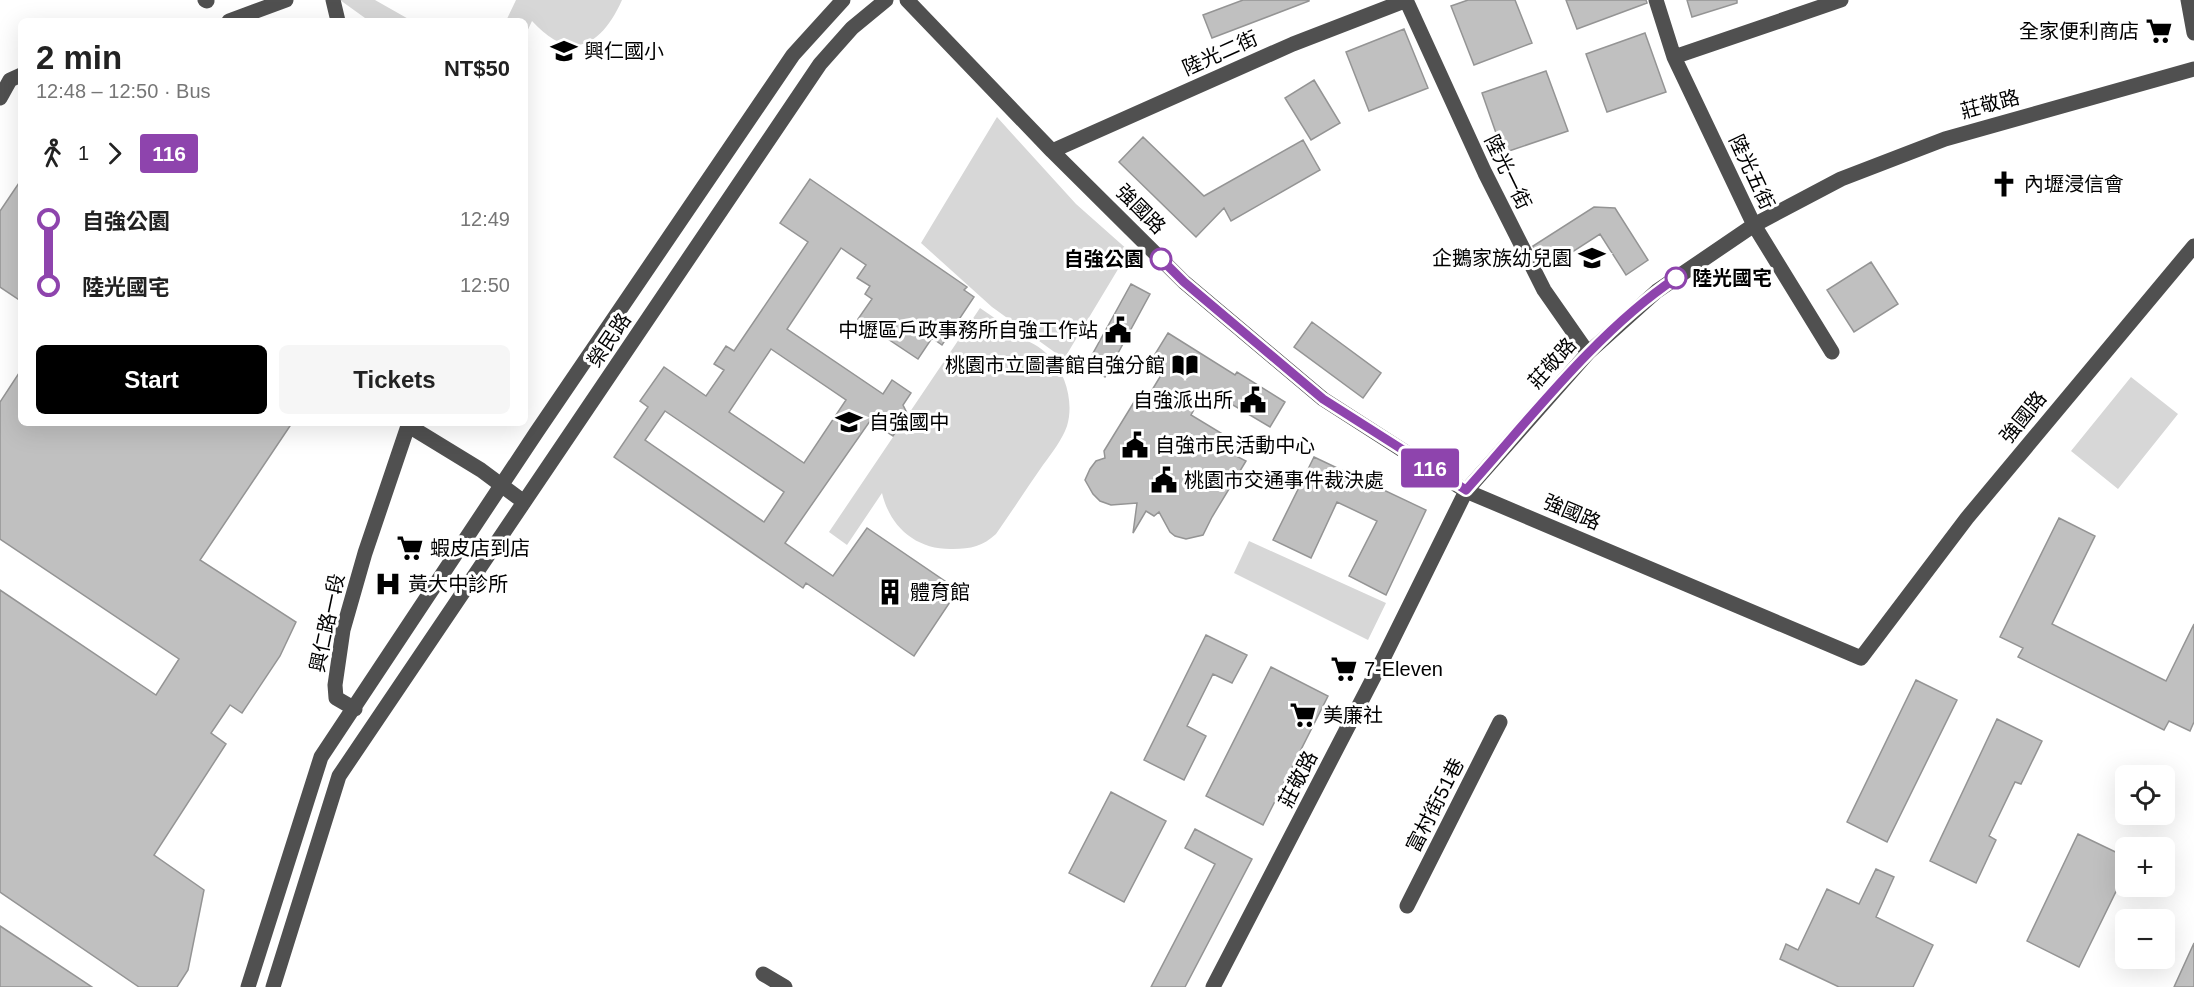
<!DOCTYPE html>
<html lang="en">
<head>
<meta charset="utf-8">
<style>
	:root { --surface:#fff; --page:#f6f6f6; --text:#222; --muted:#767676; --accent:#000 }
	body { margin:0; font-family:Helvetica,"Noto Sans TC",sans-serif; background:var(--page); color:var(--text); height:100vh; display:flex; flex-direction:column; font-size:22px; white-space:nowrap }
	* { box-sizing:border-box; margin:0 }
	p { font-size:20px; color:var(--muted) }
	.icon { flex:none; width:33px; height:33px; fill:none; stroke:currentColor; stroke-width:2; stroke-linecap:round; stroke-linejoin:round }
	.map { position:relative; flex:1; overflow:hidden }
	.panel { position:absolute; left:18px; top:18px; width:510px; height:408px; display:flex; flex-direction:column; background:var(--surface); border-radius:9px; box-shadow:0 6px 24px #0002 }
	.panel>* { flex:none }
	.badge { padding:0 12px; border-radius:4px; font-size:21px; line-height:39px }
	.tools { position:absolute; left:2115px; top:765px; display:grid; gap:12px }
	.tools a { display:grid; place-items:center; width:60px; height:60px; border-radius:9px; background:var(--surface); box-shadow:0 6px 24px #0002; font-size:30px }
	.map>.badge { position:absolute; translate:-50% -50%; box-shadow:0 0 0 3px #fff }
	.legs { display:flex; align-items:center; gap:9px; height:66px; padding:0 18px; font-size:20px }
	.legs p { margin-inline-start:auto }
	.headline { display:flex; align-items:center; justify-content:space-between; height:102px; padding:0 18px }
	h1 { font-size:33px; font-weight:800; line-height:45px }
	.button { display:flex; gap:12px; margin-top:auto; padding:12px 18px }
	.button a { flex:1; height:69px; border-radius:9px; background:var(--accent); color:#fff; font-size:24px; font-weight:800; line-height:69px; text-align:center }
	.button a+a { background:var(--page); color:var(--text) }
	ul { padding:0 18px; list-style:none }
	li { display:flex; align-items:center; gap:21px; height:66px; font-size:22px }
	li i { display:grid; place-items:center; width:9px; height:100%; margin:0 8px; background:currentColor }
	li i::after { content:''; width:15px; height:15px; margin:-8px; border:4px solid; border-radius:50%; background:var(--surface) }
	li p { margin-inline-start:auto }
	li:first-child i { background:linear-gradient(#0000 50%,currentColor 0) }
	li:last-child i { background:linear-gradient(currentColor 50%,#0000 0) }
	.map>svg:first-child { display:block }
</style>
</head>
<body>
<div class="map">
<svg width="2194" height="987" viewBox="0 0 2194 987">
	<rect width="100%" height="100%" fill="#fff"/>
	<path fill="#d7d7d7" d="M 340,0 L 375,0 L 412,21 L 365,18 Z
		M 516,0 L 622,0 C 601,47 570,63 532,21 L 525,36 L 525,21 L 506,21 Z
		M 997,117 L 1076,204 L 1129,251 L 1064,359 L 992,307 L 921,243 Z
		M 980,308 L 996,319 L 983,339 C 1009,334 1032,337 1050,357 C 1066,374 1074,403 1067,426 C 1062,440 1052,453 1043,465 C 1027,488 1012,511 996,534 C 983,546 971,549 953,549 C 916,550 890,527 882,493 L 847,545 L 829,532 Z
		M 2131,377 L 2178,414 L 2118,489 L 2071,451 Z
		M 1249,541 L 1386,603 L 1368,640 L 1234,573 Z"/>
	<path fill="#c0c0c0" stroke="#949494" stroke-width="1.5" fill-rule="evenodd" d="M 1243,0 L 1309,0 L 1309,1 L 1212,38 L 1203,15 Z
		M 1468,0 L 1515,0 L 1532,43 L 1474,65 L 1451,6 Z
		M 1566,0 L 1646,0 L 1647,3 L 1577,29 Z
		M 1687,0 L 1737,0 L 1737,3 L 1692,17 Z
		M 1404,29 L 1428,88 L 1369,111 L 1346,52 Z
		M 1645,33 L 1666,92 L 1607,112 L 1586,54 Z
		M 1546,71 L 1568,131 L 1503,153 L 1482,93 Z
		M 1314,80 L 1340,123 L 1311,140 L 1285,98 Z
		M 1143,137 L 1204,196 L 1303,140 L 1320,170 L 1231,221 L 1224,208 L 1196,237 L 1119,162 Z
		M 810,179 L 967,287 L 964,290 L 974,297 L 942,345 L 932,338 L 918,359 L 858,319 L 872,299 L 865,294 L 870,286 L 857,278 L 866,265 L 841,248 L 787,329 L 883,394 L 892,380 L 911,393 L 903,405 L 908,415 L 893,436 L 870,421 L 785,543 L 833,576 L 867,528 L 958,590 L 914,656 L 806,583 L 803,588 L 614,457 L 648,407 L 640,401 L 664,367 L 706,396 L 724,370 L 714,364 L 726,346 L 734,351 L 808,242 L 780,223 ZM 771,349 L 846,400 L 804,463 L 729,412 ZM 665,411 L 784,492 L 764,522 L 645,440 Z
		M 21,180 L 21,301 L 0,287 L 0,211 Z
		M 1594,207 L 1615,208 L 1648,260 L 1626,275 L 1600,234 L 1546,269 L 1533,246 Z
		M 1871,262 L 1898,304 L 1854,332 L 1827,290 Z
		M 1131,284 L 1150,294 L 1105,377 L 1086,366 Z
		M 1312,322 L 1381,373 L 1363,398 L 1294,347 Z
		M 1168,333 L 1235,375 L 1237,372 L 1285,402 L 1270,427 L 1206,389 L 1191,415 L 1244,447 L 1238,457 L 1246,461 L 1212,517 L 1203,535 L 1186,539 L 1175,536 L 1170,532 L 1159,512 L 1154,516 L 1146,511 L 1133,533 L 1137,503 L 1111,505 L 1100,501 L 1093,494 L 1085,480 L 1090,469 L 1096,461 L 1105,458 L 1104,451 L 1139,394 L 1146,400 L 1163,372 L 1149,364 Z
		M 21,370 L 21,423 L 292,423 L 200,560 L 296,622 L 280,656 L 242,713 L 230,705 L 211,733 L 226,744 L 154,855 L 204,890 L 188,970 L 177,987 L 139,987 L 0,892 L 0,590 L 156,695 L 179,659 L 0,539 L 0,402 Z
		M 1314,457 L 1426,510 L 1386,595 L 1349,576 L 1377,521 L 1337,502 L 1311,558 L 1273,540 Z
		M 2059,518 L 2095,536 L 2052,624 L 2166,681 L 2194,624 L 2194,722 L 2190,731 L 2169,721 L 2164,730 L 2018,657 L 2023,648 L 2000,637 Z
		M 1206,635 L 1247,655 L 1232,683 L 1213,674 L 1187,726 L 1206,736 L 1184,780 L 1144,760 Z
		M 1271,667 L 1328,696 L 1263,825 L 1206,796 Z
		M 1916,680 L 1957,700 L 1887,842 L 1847,822 Z
		M 1997,719 L 2042,741 L 2021,784 L 2015,782 L 1989,836 L 1996,840 L 1976,883 L 1930,861 Z
		M 1111,792 L 1166,821 L 1124,902 L 1069,873 Z
		M 1195,829 L 1252,859 L 1185,987 L 1151,987 L 1215,864 L 1185,848 Z
		M 2078,834 L 2126,857 L 2126,871 L 2079,967 L 2027,941 Z
		M 1876,869 L 1894,877 L 1876,917 L 1933,945 L 1913,987 L 1839,987 L 1780,959 L 1786,944 L 1798,950 L 1827,889 L 1859,904 Z
		M 0,926 L 92,987 L 0,987 Z
		M 2194,943 L 2194,987 L 2174,987 Z"/>
	<g fill="none" stroke-linecap="round" stroke-linejoin="round">
		<path stroke="#505050" stroke-width="15" d="M 205,0 L 207,1
			M 333,0 L 338,21
			M 907,0 L 1052,151 L 1184,282 L 1323,399 L 1466,491 L 1861,658 L 1967,518 L 2194,246
			M 1406,0 L 1485,173 L 1544,290 L 1588,353
			M 1656,0 L 1674,57 L 1754,225 L 1832,352
			M 2188,0 L 2194,33
			M 229,21 L 286,0
			M 1674,57 L 1841,0
			M 0,98 L 10,80 L 21,75
			M 1052,151 L 1293,44 L 1407,0
			M 409,426 L 481,470 L 524,502
			M 355,709 L 336,698 L 335,685 L 343,630 L 365,553 L 409,423
			M 1407,906 L 1500,722
			M 763,974 L 785,987
			M 248,987 L 321,757 L 536,433 L 793,55 L 843,0
			M 273,987 L 339,776 L 820,64 L 852,28 L 886,0
			M 1213,987 L 1380,665 L 1466,491 L 1588,353 L 1657,291 L 1754,225 L 1841,179 L 1945,139 L 2194,69"/>
	</g>
	<g fill="none" stroke-linecap="round" stroke-linejoin="round">
		<g stroke="#fff" stroke-width="14">
			<path id="line-1" d="M 1161,259 L 1184,282 L 1323,399 L 1466,490 C 1529,420 1597,331 1676,278"/>
		</g>
		<use href="#line-1" stroke="#8e44ad" stroke-width="9"/>
	</g>
	<defs>
		<g id="supermarket-bare" transform="scale(2.07)"><path d="M-6-5.5h2.5l.6 2H6L4.5 2H-2.5L-4.4-4H-6ZM-1.5 3.2a1.3 1.3 0 1 0 .1 0ZM3 3.2a1.3 1.3 0 1 0 .1 0Z" fill="#000" stroke="#fff" stroke-width="2.5" paint-order="stroke"/></g>
		<g id="school-bare" transform="scale(2.07)"><path d="M0-5L7-2L0 1L-7-2ZM-4 1L0 2.5L4 1V4Q0 6-4 4Z" fill="#000" stroke="#fff" stroke-width="2.5" paint-order="stroke"/></g>
		<g id="church-bare" transform="scale(2.07)"><path d="M-1.2-6h2.4v3.5h3.3v2.4h-3.3V6h-2.4V-.1h-3.3v-2.4h3.3Z" fill="#000" stroke="#fff" stroke-width="2.5" paint-order="stroke"/></g>
		<g id="civic-bare" transform="scale(2.07)"><path d="M-.6-6.5H3V-4.5H.6V-3L4-1V1h2V6H-6V1h2V-1L-.6-3ZM-1.2 2.5V6h2.4V2.5Z" fill="#000" stroke="#fff" stroke-width="2.5" paint-order="stroke"/></g>
		<g id="library-bare" transform="scale(2.07)"><path d="M-6-4Q-3-5.5-.7-3.5V5Q-3 3-6 4ZM6-4Q3-5.5 .7-3.5V5Q3 3 6 4Z" fill="#000" stroke="#fff" stroke-width="2.5" paint-order="stroke"/></g>
		<g id="hospital-bare" transform="scale(2.07)"><path d="M-5-5h3v3.5h4V-5h3V5h-3V1.5h-4V5h-3Z" fill="#000" stroke="#fff" stroke-width="2.5" paint-order="stroke"/></g>
		<g id="building-bare" transform="scale(2.07)"><path d="M-4-6H4V6H1V3H-1V6H-4ZM-2.5-4.3h1.7v1.8h-1.7ZM.8-4.3h1.7v1.8H.8ZM-2.5-1h1.7V.8h-1.7ZM.8-1h1.7V.8H.8Z" fill="#000" stroke="#fff" stroke-width="2.5" paint-order="stroke"/></g>
	</defs>
	<g fill-rule="evenodd">
		<use href="#supermarket-bare" x="2159" y="31"/>
		<use href="#school-bare" x="564" y="51"/>
		<use href="#church-bare" x="2004" y="184"/>
		<use href="#school-bare" x="1592" y="258"/>
		<use href="#civic-bare" x="1118" y="330"/>
		<use href="#library-bare" x="1185" y="365"/>
		<use href="#civic-bare" x="1253" y="400"/>
		<use href="#school-bare" x="849" y="422"/>
		<use href="#civic-bare" x="1135" y="445"/>
		<use href="#civic-bare" x="1164" y="480"/>
		<use href="#supermarket-bare" x="410" y="548"/>
		<use href="#hospital-bare" x="388" y="584"/>
		<use href="#building-bare" x="890" y="592"/>
		<use href="#supermarket-bare" x="1344" y="669"/>
		<use href="#supermarket-bare" x="1303" y="715"/>
	</g>
	<g fill="#fff" stroke="#8e44ad" stroke-width="3">
		<circle cx="1161" cy="259" r="10"/>
		<circle cx="1676" cy="278" r="10"/>
	</g>
	<g text-anchor="middle" dominant-baseline="central" stroke-width="6" stroke-linejoin="round" paint-order="stroke">
		<g font-size="20" fill="#000" stroke="#fff" text-anchor="start">
			<text x="2139" y="31" text-anchor="end">全家便利商店</text>
			<text x="584" y="51">興仁國小</text>
			<text x="2024" y="184">內壢浸信會</text>
			<text x="1572" y="258" text-anchor="end">企鵝家族幼兒園</text>
			<text x="1098" y="330" text-anchor="end">中壢區戶政事務所自強工作站</text>
			<text x="1165" y="365" text-anchor="end">桃園市立圖書館自強分館</text>
			<text x="1233" y="400" text-anchor="end">自強派出所</text>
			<text x="869" y="422">自強國中</text>
			<text x="1155" y="445">自強市民活動中心</text>
			<text x="1184" y="480">桃園市交通事件裁決處</text>
			<text x="430" y="548">蝦皮店到店</text>
			<text x="408" y="584">黃大中診所</text>
			<text x="910" y="592">體育館</text>
			<text x="1364" y="669">7-Eleven</text>
			<text x="1323" y="715">美廉社</text>
		</g>
		<g font-size="20" fill="#000" stroke="#fff">
			<text transform="translate(1220 53) rotate(-24)">陸光二街</text>
			<text transform="translate(1990 104) rotate(-15)">莊敬路</text>
			<text transform="translate(1508 172) rotate(64)">陸光一街</text>
			<text transform="translate(1752 172) rotate(65)">陸光五街</text>
			<text transform="translate(1141 209) rotate(45)">強國路</text>
			<text transform="translate(609 340) rotate(-56)">榮民路</text>
			<text transform="translate(1552 363) rotate(-48)">莊敬路</text>
			<text transform="translate(2023 417) rotate(-51)">強國路</text>
			<text transform="translate(1572 512) rotate(23)">強國路</text>
			<text transform="translate(327 623) rotate(-78)">興仁路一段</text>
			<text transform="translate(1298 779) rotate(-63)">莊敬路</text>
			<text transform="translate(1435 805) rotate(-63)">富村街51巷</text>
		</g>
		<g font-size="20" font-weight="bold" fill="#000" stroke="#fff" text-anchor="end">
			<text x="1144" y="259">自強公園</text>
			<text x="1692" y="278" text-anchor="start">陸光國宅</text>
		</g>
	</g>
</svg>
<div class="tools">
<a><svg class="icon" aria-label="locate" viewBox="0 0 24 24"><circle cx="12" cy="12" r="6"/><path d="M12 2v4M12 18v4M2 12h4M18 12h4"/></svg></a>
<a>+</a>
<a>−</a>
</div>
<b class="badge" style="left:1430px;top:468px;background:#8e44ad;color:#fff">116</b>
<section class="panel">
<div class="headline"><div><h1>2 min</h1><p>12:48 – 12:50 · Bus</p></div><b>NT$50</b></div>
<div class="legs"><svg class="icon" aria-label="walk" viewBox="0 0 24 24"><circle cx="13" cy="4" r="2"/><path d="M13 8l-2 6 4 7M11 14l-3 7M7 12l3-4h3l4 4"/></svg>1<svg class="icon" aria-label="forward" viewBox="0 0 24 24"><path d="M9 5l7 7-7 7"/></svg><b class="badge" style="background:#8e44ad;color:#fff">116</b></div>
<ul>
<li><i style="color:#8e44ad"></i><b>自強公園</b><p>12:49</p></li>
<li><i style="color:#8e44ad"></i><b>陸光國宅</b><p>12:50</p></li>
</ul>
<div class="button"><a>Start</a><a>Tickets</a></div>
</section>
</div>
</body>
</html>
